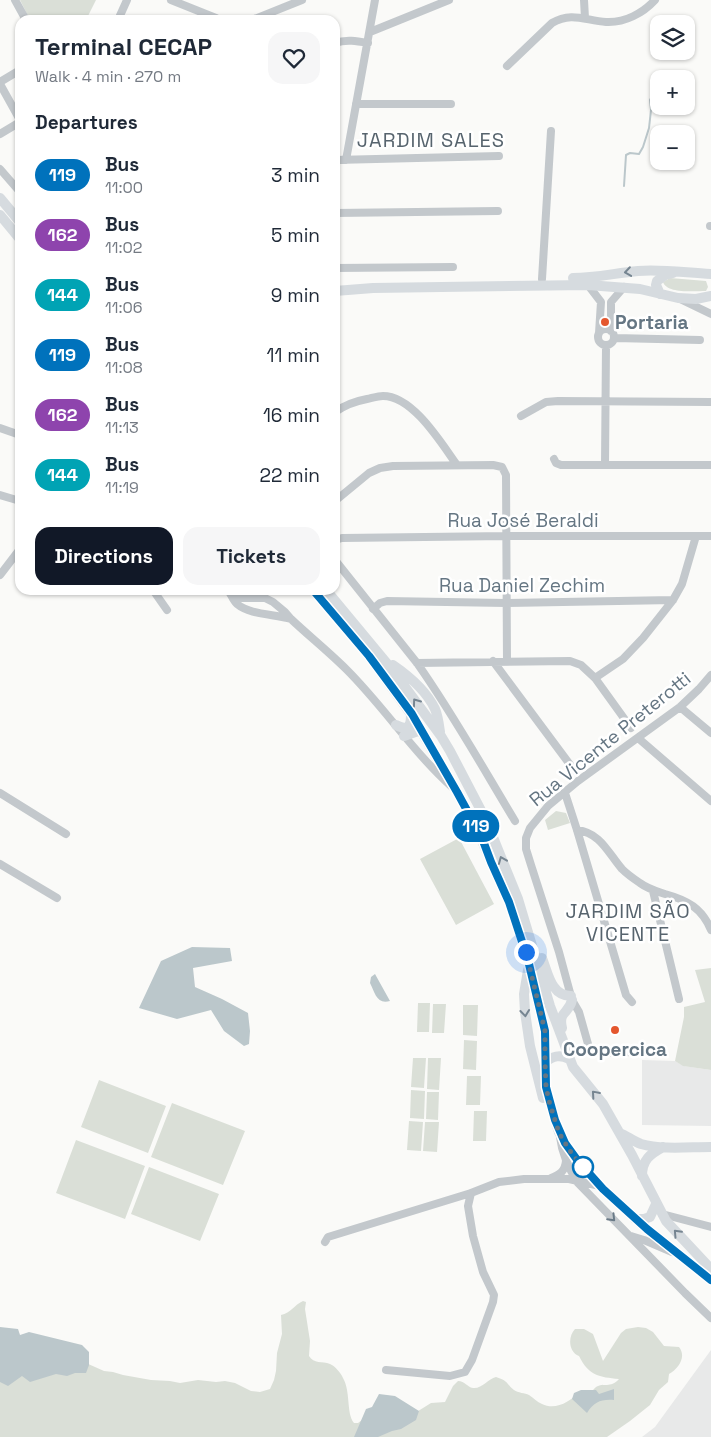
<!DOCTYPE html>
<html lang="en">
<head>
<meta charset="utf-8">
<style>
	:root { --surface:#fff; --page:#f6f6f7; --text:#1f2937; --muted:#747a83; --accent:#111827 }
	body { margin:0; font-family:"Space Grotesk",sans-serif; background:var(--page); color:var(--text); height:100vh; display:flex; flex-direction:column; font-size:19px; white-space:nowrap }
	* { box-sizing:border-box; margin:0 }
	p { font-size:16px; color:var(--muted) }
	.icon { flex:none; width:28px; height:28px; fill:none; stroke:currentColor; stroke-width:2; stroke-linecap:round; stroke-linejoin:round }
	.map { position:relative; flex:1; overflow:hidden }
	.sheet { position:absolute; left:15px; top:15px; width:325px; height:580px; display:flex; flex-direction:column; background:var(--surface); border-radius:15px; box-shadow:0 1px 4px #0004 }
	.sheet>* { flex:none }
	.badge { padding:0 10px; border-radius:16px; font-size:18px; line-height:32px }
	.fabs { position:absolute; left:650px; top:15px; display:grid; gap:10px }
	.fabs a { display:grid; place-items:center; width:45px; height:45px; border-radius:10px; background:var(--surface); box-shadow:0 1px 4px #0004; font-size:25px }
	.you { position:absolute; width:25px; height:25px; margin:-12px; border:4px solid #fff; border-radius:50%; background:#1a73e8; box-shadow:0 0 0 8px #1a73e833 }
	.map>.badge { position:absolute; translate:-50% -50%; box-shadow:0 0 0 2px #fff }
	h2 { padding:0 20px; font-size:19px; line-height:45px }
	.round { display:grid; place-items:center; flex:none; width:52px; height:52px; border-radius:15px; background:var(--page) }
	.headline { display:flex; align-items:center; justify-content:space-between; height:85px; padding:0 20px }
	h1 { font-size:24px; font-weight:800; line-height:38px }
	.button { display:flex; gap:10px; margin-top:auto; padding:10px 20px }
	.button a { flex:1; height:58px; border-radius:15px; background:var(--accent); color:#fff; font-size:20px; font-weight:800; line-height:58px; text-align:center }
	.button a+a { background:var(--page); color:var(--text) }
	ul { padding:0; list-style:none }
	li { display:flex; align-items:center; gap:15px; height:60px; padding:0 20px }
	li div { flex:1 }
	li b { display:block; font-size:19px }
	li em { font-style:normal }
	li .badge { min-width:55px; font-weight:700; text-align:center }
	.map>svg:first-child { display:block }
</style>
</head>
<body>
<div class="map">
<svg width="711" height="1437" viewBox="0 0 711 1437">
	<rect width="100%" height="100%" fill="#fafaf8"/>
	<path fill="#e8e9e9" d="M 642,1060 L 675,1061 L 684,1066 L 711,1070 L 711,1126 L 642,1125 Z
		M 711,1350 L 711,1437 L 642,1437 L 655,1427 Z"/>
	<path fill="#dadfd7" d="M 20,0 L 96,0 L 86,20 L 30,20 Z
		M 670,278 L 706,281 L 708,287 L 706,291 C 694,291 667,294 663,282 Z
		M 556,811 L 566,813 L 570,823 L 548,830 L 545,820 Z
		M 459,838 L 494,904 L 456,925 L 420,859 Z
		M 711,968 L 711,1070 L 683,1066 L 675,1061 L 684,1017 L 684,1007 L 705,1002 L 695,970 Z
		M 418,1003 L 430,1003 L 429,1032 L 417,1032 Z
		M 433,1004 L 446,1004 L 444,1033 L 432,1033 Z
		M 463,1005 L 478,1005 L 477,1036 L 463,1035 Z
		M 464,1040 L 477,1041 L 476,1070 L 463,1069 Z
		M 413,1058 L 426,1058 L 424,1088 L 411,1087 Z
		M 428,1058 L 441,1058 L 439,1090 L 427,1089 Z
		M 467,1076 L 481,1076 L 480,1105 L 466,1105 Z
		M 99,1080 L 166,1106 L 148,1153 L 81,1127 Z
		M 411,1090 L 425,1091 L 424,1119 L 410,1118 Z
		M 427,1092 L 439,1092 L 438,1120 L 426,1119 Z
		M 172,1103 L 245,1131 L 223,1185 L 151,1157 Z
		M 474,1111 L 487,1111 L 486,1141 L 473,1141 Z
		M 409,1121 L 423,1122 L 421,1151 L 407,1150 Z
		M 425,1122 L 439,1122 L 437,1152 L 423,1151 Z
		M 76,1140 L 145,1166 L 125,1219 L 56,1193 Z
		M 149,1167 L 219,1194 L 200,1241 L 131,1214 Z
		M 303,1301 L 306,1302 L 305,1309 L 310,1341 L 309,1356 C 314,1364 322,1361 330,1364 C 335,1366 341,1373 343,1378 C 351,1392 346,1413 354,1423 L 358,1423 L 366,1417 L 415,1413 L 431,1403 L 445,1402 L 453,1386 L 458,1381 C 465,1381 467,1387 473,1388 C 482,1389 488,1379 496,1377 C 509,1381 506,1384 514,1390 C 518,1393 525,1393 529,1395 C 534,1398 537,1402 542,1404 C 556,1411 570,1401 580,1392 L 584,1405 C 587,1400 591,1391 596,1387 C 604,1382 610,1389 619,1379 C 599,1377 589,1376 579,1356 C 568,1352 568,1336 575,1329 L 584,1329 L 593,1334 L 603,1361 L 621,1333 L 626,1329 L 638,1327 L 646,1328 L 653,1332 L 664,1346 L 679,1347 C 687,1357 678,1369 669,1374 L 668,1382 L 659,1390 L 650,1405 L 630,1421 L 607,1437 L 0,1437 L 0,1369 L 86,1363 L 104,1371 L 113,1372 L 123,1375 L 151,1380 L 170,1381 L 180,1383 L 198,1380 L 216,1382 L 225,1381 L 235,1383 L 251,1391 L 260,1392 L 270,1389 L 274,1380 L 276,1371 L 277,1353 L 282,1334 L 281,1315 C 291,1313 294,1305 303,1301 Z"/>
	<path fill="#bbc7cb" d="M 192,947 L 230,948 L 232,961 L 193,968 L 195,987 L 222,999 L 248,1013 L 250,1031 L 249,1044 L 244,1046 L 224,1031 L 211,1010 L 177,1019 L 139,1008 L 161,961 Z
		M 375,974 L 390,1001 C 377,1005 375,993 370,983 L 371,977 Z
		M 0,1327 L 18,1329 L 20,1335 L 29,1332 L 82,1345 L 89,1352 L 89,1365 L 86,1373 L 75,1373 L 67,1376 L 56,1374 L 30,1382 L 22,1376 L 8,1386 L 0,1382 Z
		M 614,1389 L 614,1400 C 601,1399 594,1402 587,1413 L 572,1399 L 574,1393 L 581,1390 L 596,1390 L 599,1394 Z
		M 379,1394 L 395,1396 L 419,1411 L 416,1420 L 401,1429 L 392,1431 L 378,1437 L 354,1437 L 366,1409 L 372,1407 Z"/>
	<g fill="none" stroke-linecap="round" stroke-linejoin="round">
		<path stroke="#bbc7cb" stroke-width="2" d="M 624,186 L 626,155 L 630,153 L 639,154 L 643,147 L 649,128 L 651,110 L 650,100 L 655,91 L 659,91"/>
		<path stroke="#c3c8cc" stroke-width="8" d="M 15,0 L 26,20
			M 171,0 L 216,18 L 218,20
			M 584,0 L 585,18
			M 118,20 L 127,0
			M 252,20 L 302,0
			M 370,32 L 449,0
			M 335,43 C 346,39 357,41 368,43
			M 507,66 L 552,23 C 572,11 586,21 606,22 C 625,23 643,13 655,0
			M 0,82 L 20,70
			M 0,84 L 20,120
			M 356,104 L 451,104
			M 0,134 L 20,122
			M 335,160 L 499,156
			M 346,160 L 375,0
			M 0,169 L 20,192
			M 335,213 L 498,211
			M 710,226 L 711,226
			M 335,268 L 453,267
			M 542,279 L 551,131
			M 588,285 L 601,302 L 599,333
			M 680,299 L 711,314
			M598 337a8 8 0 1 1 16 0a8 8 0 1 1-16 0Z
			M 611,331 L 611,302 L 624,287
			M 615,338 L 700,340
			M 335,412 C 345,405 356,401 367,399 C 372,398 378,396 383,396 C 413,396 441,443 457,465
			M 521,416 L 546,402 L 558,401 L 711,402
			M 0,428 L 20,435
			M 554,459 L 556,463 L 561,465 L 711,465
			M 605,464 L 606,346
			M 0,495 L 20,501
			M 335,501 L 369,473 L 380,468 L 393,466 L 493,465 L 502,467 L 506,475 L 507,661
			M 335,540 L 342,538 L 507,536 L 711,536
			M 335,560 L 417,663 C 453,714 483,768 515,821
			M 0,575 L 20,549
			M 153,590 L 167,610
			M 228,590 C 231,594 233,600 237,604 C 250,615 275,614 291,619
			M 232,595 L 242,598 L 265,598 L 273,602 L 285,612 L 291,619 C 309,636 329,652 347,670 C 384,707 413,752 452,787
			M 373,609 L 380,603 L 387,601 L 506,603 L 673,600
			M 493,661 L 574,770
			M 417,663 L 570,661 L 581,665 L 595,678 L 631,728
			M 595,678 L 623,659 L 643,638 L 673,600 L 682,584 L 696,536
			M 680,707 L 711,733
			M 638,738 L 711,801
			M 0,793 L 66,834
			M 565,793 L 577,830 L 626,995 L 632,1002
			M 577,830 C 601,833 608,853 622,869 C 627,874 634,879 640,883 C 648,889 656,891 665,894 C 687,900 702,908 711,930
			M 0,864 L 57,898
			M 653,891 L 679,999
			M 635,1052 L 597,1053 L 590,1051 L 579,1012 L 572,1000 L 559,952 L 531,865 L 526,849 L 526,838 L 530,828 L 548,806 L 578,781 L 680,707 L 699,689 L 711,675
			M 560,1137 C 562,1154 569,1169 578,1183 L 685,1293 L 711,1318
			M 551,1178 C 560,1175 565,1171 566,1161
			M 662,1214 L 711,1227
			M 631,1236 L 644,1240 L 672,1252
			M 325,1242 L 328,1237 L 471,1193 L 499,1182 L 524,1179 L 569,1179 L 600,1186
			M 386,1370 L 450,1376 L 465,1372 L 472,1360 L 493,1302 L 494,1295 L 483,1272 L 473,1236 L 468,1206 L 471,1193"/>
		<path stroke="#d6dbdf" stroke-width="10" d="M 0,198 L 20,222
			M 0,215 L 20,239
			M 573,278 C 595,278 616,273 638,271 C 662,269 687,273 711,274
			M 335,291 L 373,288 L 588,285 L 640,289 L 678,298 L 696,299 L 711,296
			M 660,294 L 656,285 L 657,281 L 665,275 L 673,273
			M 313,590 L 369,656 L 411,714 L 457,792 L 481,838 L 491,862 L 509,902 L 526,952 L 545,1031 L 546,1087 L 555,1120 L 559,1132 L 565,1143 L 578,1161 L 603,1189 L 647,1229 L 711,1280
			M 326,590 L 394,672 L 441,736 L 450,751 L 486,820 L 518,899 L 550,1006 L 573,1067 L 603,1104 L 632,1155 L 666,1221 L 711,1269
			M 393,665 C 409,676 426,690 435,709 C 438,716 439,725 440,732
			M 396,725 C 408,731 411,727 411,714
			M 404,736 L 421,730
			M 542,958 C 548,973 551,996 571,996
			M 528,970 L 524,994 L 525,1012 L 530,1046 L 543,1098
			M 562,1028 C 558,1011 569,1014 572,1000
			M 545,1062 C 553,1056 560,1054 569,1059
			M 620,1133 C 627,1136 633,1141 641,1144 C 663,1150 688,1147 711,1147
			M 642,1176 C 642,1160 650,1154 663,1147
			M 635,1219 L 644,1219 L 650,1217 L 656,1204"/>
	</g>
	<defs><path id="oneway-chevron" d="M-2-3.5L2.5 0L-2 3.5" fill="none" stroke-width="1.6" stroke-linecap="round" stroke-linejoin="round" transform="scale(1.25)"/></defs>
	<g stroke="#768591">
		<use href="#oneway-chevron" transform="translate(628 272) rotate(172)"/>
		<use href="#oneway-chevron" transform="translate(416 702) rotate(-126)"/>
		<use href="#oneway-chevron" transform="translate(502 860) rotate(-112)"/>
		<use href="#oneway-chevron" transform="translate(525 1013) rotate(84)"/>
		<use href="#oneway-chevron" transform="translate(595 1094) rotate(-131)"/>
		<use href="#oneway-chevron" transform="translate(677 1233) rotate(-133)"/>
	</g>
	<use stroke="#6a7a87" href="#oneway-chevron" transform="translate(612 1218) rotate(46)"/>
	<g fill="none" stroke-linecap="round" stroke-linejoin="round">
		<g stroke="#fff" stroke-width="11">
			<path id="line" d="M 313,590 L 369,656 L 412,714 L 457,792 L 482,838 L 491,862 L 509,902 L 528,960 L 545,1031 L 546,1087 L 555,1120 L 565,1143 L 578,1161 L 603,1189 L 647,1229 L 711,1280"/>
		</g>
		<use href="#line" stroke="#0072bc" stroke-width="8"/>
		<path stroke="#657683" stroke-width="5" stroke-dasharray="0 9" d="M 526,952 L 545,1031 L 545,1062 L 546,1087 L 549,1101 L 559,1133 L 570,1151 L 584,1169 L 583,1167"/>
	</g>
	<g fill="#e4572e" stroke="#fff" stroke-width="2">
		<circle cx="605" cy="322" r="5"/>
		<circle cx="615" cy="1030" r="5"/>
	</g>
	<circle fill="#fff" stroke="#0072bc" stroke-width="2.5" cx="583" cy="1167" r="10"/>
	<g text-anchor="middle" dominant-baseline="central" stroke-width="5" stroke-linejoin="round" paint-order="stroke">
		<g font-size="19" font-weight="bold" fill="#657683" stroke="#fff" text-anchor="start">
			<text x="615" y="322">Portaria</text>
			<text x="615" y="1049" text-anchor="middle">Coopercica</text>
		</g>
		<g font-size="19" fill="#657683" stroke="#fff">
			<text x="523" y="520">Rua José Beraldi</text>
			<text x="522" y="585">Rua Daniel Zechim</text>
			<text transform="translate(610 739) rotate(-39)">Rua Vicente Preterotti</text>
		</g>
		<g font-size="20" letter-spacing="1" fill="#57646e" stroke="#fff">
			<text x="431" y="140">JARDIM SALES</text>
			<text x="628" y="911">JARDIM SÃO<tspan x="628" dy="23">VICENTE</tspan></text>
		</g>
	</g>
</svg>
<div class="fabs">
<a><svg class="icon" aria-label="layers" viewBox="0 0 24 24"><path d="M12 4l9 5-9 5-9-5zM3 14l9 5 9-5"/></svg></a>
<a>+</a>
<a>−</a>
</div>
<div class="you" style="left:526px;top:952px"></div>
<b class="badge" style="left:476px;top:826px;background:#0072bc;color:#fff">119</b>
<section class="sheet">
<div class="headline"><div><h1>Terminal CECAP</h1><p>Walk · 4 min · 270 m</p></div><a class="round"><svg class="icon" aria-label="heart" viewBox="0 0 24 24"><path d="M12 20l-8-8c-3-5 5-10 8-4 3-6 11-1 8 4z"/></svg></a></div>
<h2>Departures</h2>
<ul>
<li><span class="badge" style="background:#0072bc;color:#fff">119</span><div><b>Bus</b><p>11:00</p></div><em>3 min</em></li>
<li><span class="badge" style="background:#8e44ad;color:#fff">162</span><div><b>Bus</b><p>11:02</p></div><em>5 min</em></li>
<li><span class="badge" style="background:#00a3b4;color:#fff">144</span><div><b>Bus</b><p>11:06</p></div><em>9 min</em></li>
<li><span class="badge" style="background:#0072bc;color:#fff">119</span><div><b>Bus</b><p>11:08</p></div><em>11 min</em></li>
<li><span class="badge" style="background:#8e44ad;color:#fff">162</span><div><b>Bus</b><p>11:13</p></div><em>16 min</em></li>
<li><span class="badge" style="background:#00a3b4;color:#fff">144</span><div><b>Bus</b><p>11:19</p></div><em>22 min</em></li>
</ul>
<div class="button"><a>Directions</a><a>Tickets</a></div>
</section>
</div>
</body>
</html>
